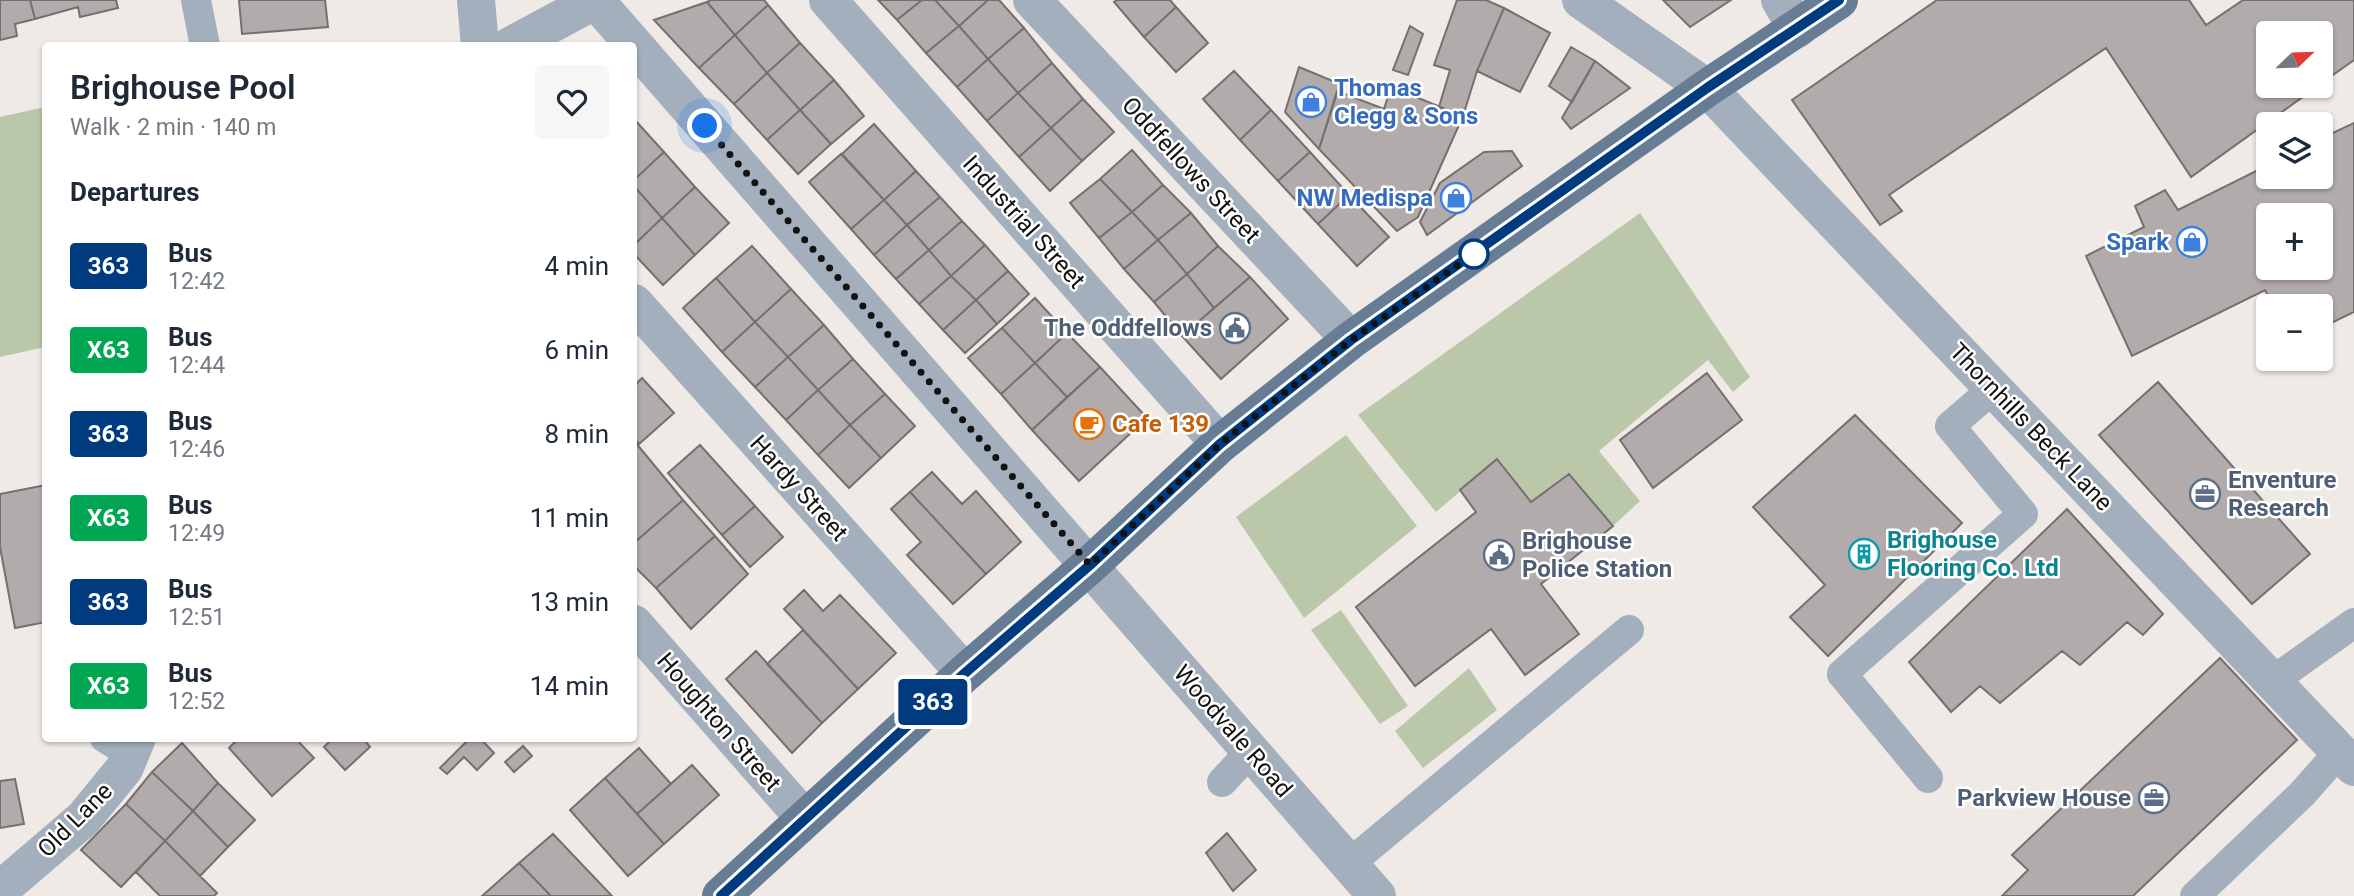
<!DOCTYPE html>
<html lang="en">
<head>
<meta charset="utf-8">
<style>
	:root { --surface:#fff; --page:#f6f6f7; --text:#1f2937; --muted:#747a83 }
	body { margin:0; font-family:Roboto,sans-serif; background:var(--page); color:var(--text); height:100vh; display:flex; flex-direction:column; font-size:26px; white-space:nowrap }
	* { box-sizing:border-box; margin:0 }
	p { font-size:23px; color:var(--muted) }
	.icon { flex:none; width:38px; height:38px; fill:none; stroke:currentColor; stroke-width:2; stroke-linecap:round; stroke-linejoin:round }
	.map { position:relative; flex:1; overflow:hidden }
	.details { position:absolute; left:42px; top:42px; width:595px; height:700px; display:flex; flex-direction:column; background:var(--surface); border-radius:7px; box-shadow:0 2px 5px #0004 }
	.details>* { flex:none }
	.badge { padding:0 14px; border-radius:5px; font-size:24px; line-height:46px }
	.needle { width:46px; rotate:67deg }
	.tools { position:absolute; left:2256px; top:21px; display:grid; gap:14px }
	.tools a { display:grid; place-items:center; width:77px; height:77px; border-radius:7px; background:var(--surface); box-shadow:0 2px 5px #0004; font-size:35px }
	.you { position:absolute; width:35px; height:35px; margin:-18px; border:5px solid #fff; border-radius:50%; background:#1a73e8; box-shadow:0 0 0 10px #1a73e833 }
	.map>.badge { position:absolute; translate:-50% -50%; box-shadow:0 0 0 4px #fff }
	h2 { padding:0 28px; font-size:26px; line-height:63px }
	.round { display:grid; place-items:center; flex:none; width:74px; height:74px; border-radius:7px; background:var(--page) }
	.head { display:flex; align-items:center; justify-content:space-between; height:119px; padding:0 28px }
	h1 { font-size:33px; font-weight:600; line-height:52px }
	ul { padding:0; list-style:none }
	li { display:flex; align-items:center; gap:21px; height:84px; padding:0 28px }
	li div { flex:1 }
	li b { display:block; font-size:26px }
	li em { font-style:normal }
	li .badge { min-width:77px; font-weight:700; text-align:center }
	.map>svg:first-child { display:block }
</style>
</head>
<body>
<div class="map">
<svg width="2354" height="896" viewBox="0 0 2354 896">
	<rect width="100%" height="100%" fill="#efeae6"/>
	<path fill="#bac8a9" d="M 45,107 L 45,347 L 0,357 L 0,117 Z
		M 1640,213 L 1750,377 L 1733,392 L 1708,360 L 1599,451 L 1640,501 L 1613,526 L 1569,475 L 1531,502 L 1497,460 L 1436,512 L 1358,415 Z
		M 1346,435 L 1417,526 L 1304,618 L 1236,517 Z
		M 1341,610 L 1408,706 L 1380,724 L 1311,630 Z
		M 1469,668 L 1497,710 L 1423,768 L 1395,731 Z"/>
	<path fill="#b2abab" stroke="#766f6f" stroke-width="2" fill-rule="evenodd" d="M 0,0 L 30,0 L 35,19 L 15,24 L 17,36 L 0,40 Z
		M 30,0 L 116,0 L 118,8 L 80,17 L 78,7 L 35,19 Z
		M 239,0 L 325,0 L 328,27 L 242,34 Z
		M 711,0 L 764,0 L 768,5 L 735,35 L 707,2 Z
		M 878,0 L 922,0 L 897,20 Z
		M 922,0 L 935,0 L 959,26 L 926,53 L 897,20 Z
		M 935,0 L 988,0 L 959,26 Z
		M 988,0 L 999,0 L 1024,28 L 988,59 L 959,26 Z
		M 1117,0 L 1170,0 L 1176,7 L 1144,37 L 1114,2 Z
		M 1457,0 L 1486,0 L 1504,8 L 1477,71 L 1463,116 L 1439,107 L 1450,70 L 1434,65 Z
		M 1663,0 L 1731,0 L 1690,27 Z
		M 1937,0 L 2189,0 L 2206,25 L 2243,0 L 2354,0 L 2354,60 L 2320,84 L 2320,33 L 2268,33 L 2268,86 L 2318,86 L 2191,177 L 2106,48 L 1889,195 L 1902,211 L 1880,225 L 1792,100 Z
		M 707,2 L 735,35 L 699,68 L 654,20 Z
		M 768,5 L 800,43 L 767,73 L 735,35 Z
		M 1176,7 L 1208,43 L 1176,72 L 1144,37 Z
		M 1504,8 L 1550,33 L 1520,92 L 1477,71 Z
		M 959,26 L 988,59 L 957,87 L 926,53 Z
		M 1410,26 L 1423,34 L 1408,75 L 1393,70 Z
		M 1024,28 L 1052,63 L 1018,93 L 988,59 Z
		M 735,35 L 767,73 L 734,104 L 699,68 Z
		M 800,43 L 834,80 L 800,110 L 767,73 Z
		M 1571,47 L 1595,61 L 1572,102 L 1549,86 Z
		M 988,59 L 1018,93 L 987,121 L 957,87 Z
		M 1595,61 L 1630,88 L 1571,129 L 1562,118 Z
		M 1052,63 L 1083,99 L 1051,128 L 1018,93 Z
		M 1299,67 L 1340,84 L 1319,149 L 1285,112 Z
		M 1234,71 L 1271,110 L 1240,140 L 1203,99 Z
		M 767,73 L 800,110 L 767,140 L 734,104 Z
		M 834,80 L 864,116 L 831,144 L 800,110 Z
		M 1391,87 L 1463,116 L 1418,217 L 1397,231 L 1319,149 L 1337,91 L 1384,109 Z
		M 1018,93 L 1051,128 L 1019,157 L 987,121 Z
		M 1083,99 L 1114,132 L 1082,161 L 1051,128 Z
		M 800,110 L 831,144 L 798,174 L 767,140 Z
		M 1271,110 L 1310,152 L 1278,181 L 1240,140 Z
		M 634,119 L 664,152 L 634,180 Z
		M 2354,123 L 2354,312 L 2325,326 L 2319,304 L 2314,306 L 2273,306 L 2265,290 L 2132,356 L 2086,256 L 2144,227 L 2135,206 L 2165,190 L 2178,210 L 2268,165 L 2268,177 L 2320,177 L 2320,139 ZM 2268,215 L 2320,215 L 2320,268 L 2268,268 Z
		M 874,124 L 916,171 L 884,200 L 842,154 Z
		M 1051,128 L 1082,161 L 1050,191 L 1019,157 Z
		M 1132,150 L 1163,185 L 1132,212 L 1100,179 Z
		M 1512,151 L 1522,166 L 1427,235 L 1420,222 L 1440,183 L 1484,152 Z
		M 664,152 L 695,187 L 662,218 L 634,186 L 634,180 Z
		M 1310,152 L 1349,195 L 1318,224 L 1278,181 Z
		M 841,154 L 884,200 L 851,229 L 809,182 Z
		M 916,171 L 940,197 L 907,225 L 884,200 Z
		M 1100,179 L 1132,212 L 1099,238 L 1070,203 Z
		M 1163,185 L 1191,213 L 1158,240 L 1132,212 Z
		M 634,186 L 662,218 L 634,245 Z
		M 695,187 L 729,223 L 695,255 L 662,218 Z
		M 1349,195 L 1389,237 L 1357,266 L 1318,224 Z
		M 940,197 L 962,221 L 929,250 L 907,225 Z
		M 884,200 L 907,225 L 874,255 L 851,229 Z
		M 1132,212 L 1158,240 L 1124,269 L 1099,238 Z
		M 1191,213 L 1218,246 L 1187,274 L 1158,240 Z
		M 662,218 L 695,255 L 663,285 L 634,254 L 634,245 Z
		M 962,221 L 985,245 L 951,276 L 929,250 Z
		M 907,225 L 929,250 L 896,279 L 874,255 Z
		M 1158,240 L 1187,274 L 1154,302 L 1124,269 Z
		M 985,245 L 1008,271 L 976,300 L 951,276 Z
		M 752,246 L 791,289 L 755,322 L 716,278 Z
		M 1218,246 L 1250,277 L 1214,308 L 1187,274 Z
		M 929,250 L 951,276 L 919,304 L 896,279 Z
		M 1008,271 L 1029,294 L 997,324 L 976,300 Z
		M 1187,274 L 1214,308 L 1182,336 L 1154,302 Z
		M 951,276 L 976,300 L 943,330 L 919,304 Z
		M 1250,277 L 1288,319 L 1221,379 L 1182,336 Z
		M 716,278 L 755,322 L 722,352 L 683,308 Z
		M 791,289 L 824,325 L 788,357 L 755,322 Z
		M 1035,298 L 1067,333 L 1035,363 L 1002,328 Z
		M 976,300 L 997,324 L 965,353 L 943,330 Z
		M 755,322 L 788,357 L 755,387 L 722,352 Z
		M 824,325 L 853,359 L 818,390 L 788,357 Z
		M 1002,328 L 1035,363 L 1001,394 L 968,358 Z
		M 1067,333 L 1100,367 L 1067,397 L 1035,363 Z
		M 788,357 L 818,390 L 786,420 L 755,387 Z
		M 853,359 L 885,394 L 850,425 L 818,390 Z
		M 1035,363 L 1067,397 L 1032,430 L 1001,394 Z
		M 1100,367 L 1147,418 L 1079,481 L 1032,430 Z
		M 1707,373 L 1742,420 L 1653,488 L 1620,440 Z
		M 642,378 L 674,413 L 639,444 L 634,438 L 634,386 Z
		M 2158,382 L 2310,554 L 2252,604 L 2099,435 Z
		M 818,390 L 850,425 L 818,455 L 786,420 Z
		M 885,394 L 915,426 L 881,458 L 850,425 Z
		M 1855,415 L 1962,523 L 1828,656 L 1790,617 L 1825,585 L 1753,507 Z
		M 850,425 L 881,458 L 849,488 L 818,455 Z
		M 635,442 L 683,500 L 634,543 L 634,444 Z
		M 700,445 L 755,506 L 722,535 L 668,473 Z
		M 1497,459 L 1531,502 L 1569,474 L 1613,526 L 1541,584 L 1579,634 L 1525,675 L 1491,629 L 1415,686 L 1356,607 L 1476,512 L 1460,490 Z
		M 932,472 L 962,504 L 976,491 L 1021,542 L 986,574 L 910,492 Z
		M 46,485 L 46,622 L 15,628 L 0,547 L 0,494 Z
		M 910,492 L 986,574 L 953,604 L 907,555 L 921,542 L 891,509 Z
		M 683,500 L 715,536 L 656,588 L 634,566 L 634,543 Z
		M 755,506 L 783,537 L 750,567 L 722,535 Z
		M 2067,509 L 2163,614 L 2143,635 L 2127,622 L 2080,665 L 2062,651 L 2000,703 L 1980,686 L 1951,712 L 1909,662 Z
		M 715,536 L 748,574 L 691,629 L 656,588 Z
		M 804,590 L 823,611 L 840,595 L 896,653 L 858,689 L 784,609 Z
		M 803,630 L 858,689 L 822,723 L 767,664 Z
		M 756,651 L 822,723 L 792,753 L 726,679 Z
		M 2220,658 L 2297,740 L 2133,896 L 2002,896 L 2028,870 L 2012,855 Z
		M 236,738 L 295,738 L 314,758 L 272,796 L 229,748 L 237,740 Z
		M 333,738 L 363,738 L 370,747 L 345,770 L 324,747 Z
		M 470,738 L 480,738 L 494,753 L 477,770 L 464,757 L 447,774 L 440,768 Z
		M 182,743 L 218,783 L 193,811 L 152,772 Z
		M 523,746 L 532,756 L 514,772 L 505,762 Z
		M 639,748 L 671,784 L 637,814 L 605,778 Z
		M 692,765 L 719,795 L 664,844 L 637,814 Z
		M 152,772 L 193,811 L 165,841 L 126,804 Z
		M 605,778 L 664,844 L 628,876 L 570,810 Z
		M 15,779 L 24,824 L 0,828 L 0,781 Z
		M 218,783 L 255,820 L 228,847 L 193,811 Z
		M 126,804 L 165,841 L 121,887 L 81,850 Z
		M 193,811 L 228,847 L 200,876 L 165,841 Z
		M 1227,833 L 1256,870 L 1233,891 L 1206,853 Z
		M 553,834 L 612,896 L 551,896 L 519,863 Z
		M 165,841 L 217,893 L 214,896 L 160,896 L 136,872 Z
		M 519,863 L 551,896 L 482,896 Z"/>
	<g fill="none" stroke-linecap="round" stroke-linejoin="round">
		<path stroke="#a3afbd" stroke-width="30" d="M 196,0 L 205,46
			M 2274,680 L 2354,623
			M 105,738 L 130,753
			M 1928,778 L 1842,674 L 2023,514 L 1950,426 L 1994,388
			M 1222,782 L 1251,751
			M 1349,864 L 1629,630
			M 2195,896 L 2302,794 L 2340,751"/>
		<path stroke="#a3afbd" stroke-width="38" d="M 476,0 L 480,46
			M 595,0 L 1377,896
			M 828,0 L 1220,444
			M 1032,0 L 1351,340
			M 1581,0 L 1707,88 L 2354,767
			M 1780,0 L 1797,29
			M 510,46 L 596,0
			M 634,303 L 965,673
			M 634,624 L 805,819
			M 0,890 L 83,819 L 124,769 L 137,738"/>
		<path stroke="#677d96" stroke-width="38" d="M 721,896 L 965,673 L 1090,565 L 1220,444 L 1351,340 L 1707,88 L 1839,0"/>
	</g>
	<g fill="none" stroke-linecap="round" stroke-linejoin="round">
		<g stroke="#fff" stroke-width="16">
			<path id="line" d="M 721,896 L 965,673 L 1090,565 L 1220,444 L 1351,340 L 1707,88 L 1839,0"/>
		</g>
		<use href="#line" stroke="#003b80" stroke-width="10"/>
		<path stroke="#131210" stroke-width="7" stroke-dasharray="0 12.6" d="M 705,126 L 1090,565 L 1220,444 L 1351,340 L 1482,248 L 1474,254"/>
	</g>
	<defs>
		<g id="shop-ring" transform="scale(1.575)"><circle r="9.5" fill="#fff" stroke="#3f7fe0" stroke-width="1.5"/><path d="M-5-2.5h2.3a2.7 3.5 0 0 1 5.4 0H5L5.5 6h-11ZM-1.5-2.5h3a1.5 2.3 0 0 0-3 0Z" fill="#3f7fe0"/></g>
		<g id="civic-ring" transform="scale(1.575)"><circle r="9.5" fill="#fff" stroke="#5c6f8a" stroke-width="1.5"/><path d="M-.6-6.5H3V-4.5H.6V-3L4-1V1h2V6H-6V1h2V-1L-.6-3ZM-1.2 2.5V6h2.4V2.5Z" fill="#5c6f8a"/></g>
		<g id="cafe-ring" transform="scale(1.575)"><circle r="9.5" fill="#fff" stroke="#e8710a" stroke-width="1.5"/><path d="M-5.5-4.5H6V0H3Q3 3.5 0 3.5H-2.5Q-5.5 3.5-5.5 0ZM3-3.2v2h1.7v-2ZM-6 4.5H4V6H-6Z" fill="#e8710a"/></g>
		<g id="office-ring" transform="scale(1.575)"><circle r="9.5" fill="#fff" stroke="#5c6f8a" stroke-width="1.5"/><path d="M-6-3h4V-5.5h4V-3h4V5H-6ZM-1-4.5V-3h2v-1.5ZM-6 0V1H6V0Z" fill="#5c6f8a"/></g>
		<g id="building-ring" transform="scale(1.575)"><circle r="9.5" fill="#fff" stroke="#0f9aa8" stroke-width="1.5"/><path d="M-4-6H4V6H1V3H-1V6H-4ZM-2.5-4.3h1.7v1.8h-1.7ZM.8-4.3h1.7v1.8H.8ZM-2.5-1h1.7V.8h-1.7ZM.8-1h1.7V.8H.8Z" fill="#0f9aa8"/></g>
	</defs>
	<g fill-rule="evenodd">
		<use href="#shop-ring" x="1311" y="102"/>
		<use href="#shop-ring" x="1456" y="198"/>
		<use href="#shop-ring" x="2192" y="242"/>
		<use href="#civic-ring" x="1235" y="328"/>
		<use href="#cafe-ring" x="1089" y="424"/>
		<use href="#office-ring" x="2205" y="494"/>
		<use href="#building-ring" x="1864" y="554"/>
		<use href="#civic-ring" x="1499" y="555"/>
		<use href="#office-ring" x="2154" y="798"/>
	</g>
	<circle fill="#fff" stroke="#003b80" stroke-width="3.5" cx="1474" cy="254" r="14"/>
	<g text-anchor="middle" dominant-baseline="central" stroke-width="5" stroke-linejoin="round" paint-order="stroke">
		<g font-size="24" font-weight="bold" fill="#366cbe" stroke="#fff" text-anchor="end">
			<text x="1334" y="88" text-anchor="start">Thomas<tspan x="1334" dy="28">Clegg &amp; Sons</tspan></text>
			<text x="1433" y="198">NW Medispa</text>
			<text x="2169" y="242">Spark</text>
		</g>
		<g font-size="24" fill="#131210" stroke="#fff">
			<text transform="translate(1191 170) rotate(47)">Oddfellows Street</text>
			<text transform="translate(1024 222) rotate(48)">Industrial Street</text>
			<text transform="translate(2031 427) rotate(46)">Thornhills Beck Lane</text>
			<text transform="translate(799 488) rotate(48)">Hardy Street</text>
			<text transform="translate(719 722) rotate(49)">Houghton Street</text>
			<text transform="translate(1233 731) rotate(49)">Woodvale Road</text>
			<text transform="translate(75 820) rotate(-45)">Old Lane</text>
		</g>
		<g font-size="24" font-weight="bold" fill="#4e5e75" stroke="#fff" text-anchor="end">
			<text x="1212" y="328">The Oddfellows</text>
			<text x="2228" y="480" text-anchor="start">Enventure<tspan x="2228" dy="28">Research</tspan></text>
			<text x="1522" y="541" text-anchor="start">Brighouse<tspan x="1522" dy="28">Police Station</tspan></text>
			<text x="2131" y="798">Parkview House</text>
		</g>
		<g font-size="24" font-weight="bold" fill="#c56008" stroke="#fff" text-anchor="start">
			<text x="1112" y="424">Cafe 139</text>
		</g>
		<g font-size="24" font-weight="bold" fill="#0d838f" stroke="#fff" text-anchor="start">
			<text x="1887" y="540">Brighouse<tspan x="1887" dy="28">Flooring Co. Ltd</tspan></text>
		</g>
	</g>
</svg>
<div class="tools">
<a><svg class="needle" viewBox="-14 -14 28 28"><path d="M0-13l5 13h-10z" fill="#e53935"/><path d="M0 13l5-13h-10z" fill="#747a83"/></svg></a>
<a><svg class="icon" aria-label="layers" viewBox="0 0 24 24"><path d="M12 4l9 5-9 5-9-5zM3 14l9 5 9-5"/></svg></a>
<a>+</a>
<a>−</a>
</div>
<div class="you" style="left:705px;top:126px"></div>
<b class="badge" style="left:933px;top:702px;background:#003b80;color:#fff">363</b>
<section class="details">
<div class="head"><div><h1>Brighouse Pool</h1><p>Walk · 2 min · 140 m</p></div><a class="round"><svg class="icon" aria-label="heart" viewBox="0 0 24 24"><path d="M12 20l-8-8c-3-5 5-10 8-4 3-6 11-1 8 4z"/></svg></a></div>
<h2>Departures</h2>
<ul>
<li><span class="badge" style="background:#003b80;color:#fff">363</span><div><b>Bus</b><p>12:42</p></div><em>4 min</em></li>
<li><span class="badge" style="background:#00a651;color:#fff">X63</span><div><b>Bus</b><p>12:44</p></div><em>6 min</em></li>
<li><span class="badge" style="background:#003b80;color:#fff">363</span><div><b>Bus</b><p>12:46</p></div><em>8 min</em></li>
<li><span class="badge" style="background:#00a651;color:#fff">X63</span><div><b>Bus</b><p>12:49</p></div><em>11 min</em></li>
<li><span class="badge" style="background:#003b80;color:#fff">363</span><div><b>Bus</b><p>12:51</p></div><em>13 min</em></li>
<li><span class="badge" style="background:#00a651;color:#fff">X63</span><div><b>Bus</b><p>12:52</p></div><em>14 min</em></li>
</ul>
</section>
</div>
</body>
</html>
